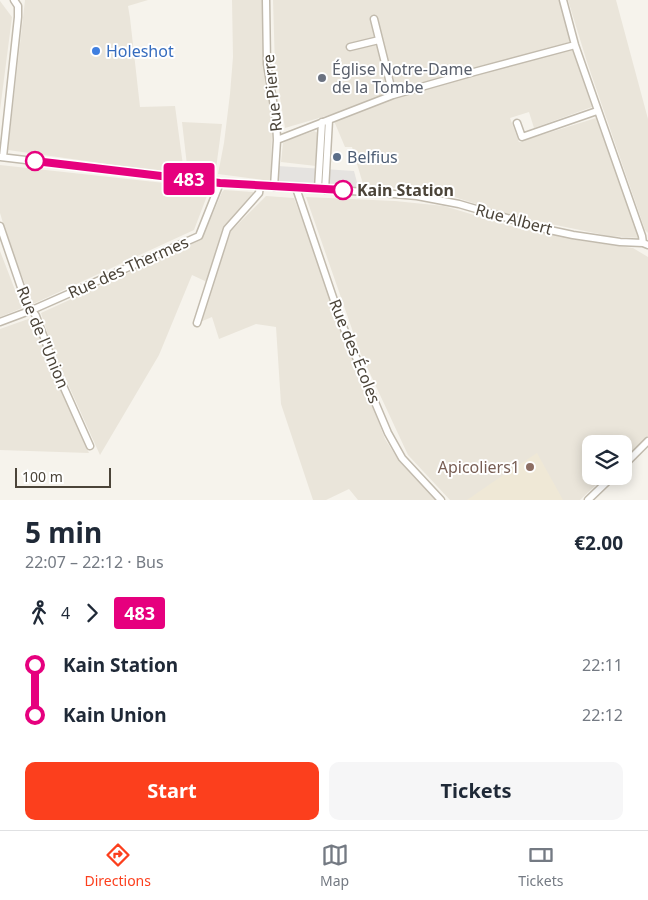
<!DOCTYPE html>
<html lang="en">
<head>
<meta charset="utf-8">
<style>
	:root { --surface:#fff; --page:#f6f6f7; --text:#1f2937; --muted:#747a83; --line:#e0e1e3; --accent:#fc3f1d }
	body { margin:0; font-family:"Noto Sans",sans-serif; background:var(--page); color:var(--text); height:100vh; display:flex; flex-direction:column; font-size:19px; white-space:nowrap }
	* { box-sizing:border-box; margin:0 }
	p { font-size:16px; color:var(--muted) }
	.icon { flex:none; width:28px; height:28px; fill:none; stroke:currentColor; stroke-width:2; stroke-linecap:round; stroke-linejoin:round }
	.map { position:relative; height:500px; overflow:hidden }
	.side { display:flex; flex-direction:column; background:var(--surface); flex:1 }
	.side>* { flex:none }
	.badge { padding:0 10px; border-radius:4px; font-size:18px; line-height:32px }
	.fabs { position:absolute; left:582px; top:435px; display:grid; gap:10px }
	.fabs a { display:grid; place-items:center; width:50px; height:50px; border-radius:10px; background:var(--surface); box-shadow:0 2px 12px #0003; font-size:25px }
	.scale { position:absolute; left:15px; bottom:12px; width:96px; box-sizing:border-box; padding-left:5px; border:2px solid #4b4439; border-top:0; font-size:14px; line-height:18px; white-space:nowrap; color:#4b4439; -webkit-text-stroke:4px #fff; paint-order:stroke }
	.map>.badge { position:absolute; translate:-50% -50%; box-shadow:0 0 0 2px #fff }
	.legs { display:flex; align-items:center; gap:8px; height:55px; padding:0 25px; font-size:16px }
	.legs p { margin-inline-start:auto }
	.headline { display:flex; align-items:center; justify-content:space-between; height:85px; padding:0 25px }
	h1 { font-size:28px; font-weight:700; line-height:38px }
	.primary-button { display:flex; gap:10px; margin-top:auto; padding:10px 25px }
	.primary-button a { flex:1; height:58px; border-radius:10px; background:var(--accent); color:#fff; font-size:20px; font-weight:700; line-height:58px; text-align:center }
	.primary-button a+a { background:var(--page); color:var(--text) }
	ul { padding:0 25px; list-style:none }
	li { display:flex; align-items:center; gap:18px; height:50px; font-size:19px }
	li i { display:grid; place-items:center; width:8px; height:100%; margin:0 6px; background:currentColor }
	li i::after { content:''; width:12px; height:12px; margin:-6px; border:4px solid; border-radius:50%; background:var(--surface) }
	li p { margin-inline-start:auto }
	li:first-child i { background:linear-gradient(#0000 50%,currentColor 0) }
	li:last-child i { background:linear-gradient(currentColor 50%,#0000 0) }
	.tab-bar { display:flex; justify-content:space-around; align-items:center; height:70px; border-top:1px solid var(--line); background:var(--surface); font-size:14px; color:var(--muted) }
	.tab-bar a { display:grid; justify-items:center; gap:2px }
	.tab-bar .current { color:var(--accent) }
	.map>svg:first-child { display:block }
</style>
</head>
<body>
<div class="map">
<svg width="648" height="500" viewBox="0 0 648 500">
	<rect width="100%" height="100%" fill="#f6f3ec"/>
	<path fill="#eae5da" d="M 25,0 L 148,0 L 128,6 L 130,18 L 140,107 L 175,106 L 184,173 L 171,171 L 150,170 L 8,150 Z
		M 232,0 L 262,0 L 263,57 L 272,124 L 271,181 L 218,174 L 224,143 L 230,94 L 233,57 Z
		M 273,0 L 559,0 L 570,42 L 393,94 L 343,111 L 285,128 L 275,67 Z
		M 568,0 L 616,0 L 648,119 L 648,233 L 645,230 L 587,62 Z
		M 0,1 L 12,17 L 0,110 Z
		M 570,48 L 574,53 L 592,107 L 534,128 L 529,112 L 510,118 L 519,142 L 596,118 L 640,238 L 609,236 L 517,217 L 445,194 L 363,184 L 352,147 L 345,147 L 334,121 L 425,86 Z
		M 182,122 L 222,124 L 215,176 L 188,174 Z
		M 314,131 L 318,133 L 316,166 L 281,162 L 283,143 L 291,139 Z
		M 0,165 L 210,188 L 194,230 L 33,304 L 9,243 L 0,213 Z
		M 224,190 L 253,192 L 253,195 L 225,226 L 207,282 L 192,275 L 159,355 L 100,455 L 54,353 L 41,313 L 202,239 L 222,192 Z
		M 266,196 L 294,198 L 385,439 L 399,461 L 436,500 L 358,500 L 349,489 L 326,500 L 313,500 L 281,404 L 276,327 L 256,324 L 219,339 L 212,317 L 200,322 L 231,231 Z
		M 306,197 L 395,201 L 444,206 L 514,227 L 583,241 L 633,248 L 648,257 L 648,436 L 624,458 L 624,444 L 591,444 L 591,476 L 605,476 L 580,500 L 450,500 L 408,455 L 360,352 Z
		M 0,251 L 22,308 L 0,317 Z
		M 31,318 L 89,453 L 0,450 L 0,329 Z"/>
	<path fill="#efe8d6" d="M 537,453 L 563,500 L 467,500 L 496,480 Z"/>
	<path fill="#e5e3e0" d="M 278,166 L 354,171 L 359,190 L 277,184 Z"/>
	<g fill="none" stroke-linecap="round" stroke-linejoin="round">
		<g stroke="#c2bbae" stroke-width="9">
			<path id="minor" d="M 266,0 L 267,64 L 276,119 L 277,140 L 274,187
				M 563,0 L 575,45 L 642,236 L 643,243
				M 374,19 L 393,95
				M 350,47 L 379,40
				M 517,123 L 522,137 L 597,111
				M 277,140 L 393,95 L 474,72 L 575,45
				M 0,157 L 220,183 L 382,193 L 417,196 L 459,204 L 545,229 L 573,235 L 620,242 L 643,243 L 648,245
				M 3,157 L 18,17 L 18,6 L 14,0
				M 296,188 L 342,324 L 388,433 L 402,458 L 441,500
				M 318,189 L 322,122
				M 325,190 L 329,120
				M 0,226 L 27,305 L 32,310 L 36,316 L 56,370 L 90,446
				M 0,322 L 32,310 L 199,236 L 220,183
				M 197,323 L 227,229 L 259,193 L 260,186
				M 624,465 L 648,441
				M 588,500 L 613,476"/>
		</g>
		<use href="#minor" stroke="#fff" stroke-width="6"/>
	</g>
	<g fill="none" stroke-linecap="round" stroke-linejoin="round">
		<g stroke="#fff" stroke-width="11">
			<path id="line-1" d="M 35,161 L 220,183 L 343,190"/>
		</g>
		<use href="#line-1" stroke="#e6007e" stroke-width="8"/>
	</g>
	<circle fill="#3f7fe0" stroke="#fff" stroke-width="2" cx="96" cy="51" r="5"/>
	<circle fill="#6b7280" stroke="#fff" stroke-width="2" cx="322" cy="78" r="5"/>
	<circle fill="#5c6f8a" stroke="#fff" stroke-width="2" cx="337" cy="157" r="5"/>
	<g fill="#fff" stroke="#e6007e" stroke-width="2.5">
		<circle cx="35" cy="161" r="9"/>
		<circle cx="343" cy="190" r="9"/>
	</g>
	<circle fill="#8d6e63" stroke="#fff" stroke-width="2" cx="530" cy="467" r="5"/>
	<g text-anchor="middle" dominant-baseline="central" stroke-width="4" stroke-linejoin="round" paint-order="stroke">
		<g font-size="16" fill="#366cbe" stroke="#fff" text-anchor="start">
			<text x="106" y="51">Holeshot</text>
		</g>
		<g font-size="16" fill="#5b616d" stroke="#fff" text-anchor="start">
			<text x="332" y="69">Église Notre-Dame<tspan x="332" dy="18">de la Tombe</tspan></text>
		</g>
		<g font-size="16" fill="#4b4439" stroke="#fff">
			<text transform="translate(272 93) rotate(-96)">Rue Pierre</text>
			<text transform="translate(514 219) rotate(15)">Rue Albert</text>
			<text transform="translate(128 267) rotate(-24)">Rue des Thermes</text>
			<text transform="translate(43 337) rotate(67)">Rue de l'Union</text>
			<text transform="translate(355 351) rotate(68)">Rue des Écoles</text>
		</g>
		<g font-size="16" fill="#4e5e75" stroke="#fff" text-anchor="start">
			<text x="347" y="157">Belfius</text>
		</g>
		<g font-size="16" font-weight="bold" fill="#4b4439" stroke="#fff" text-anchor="start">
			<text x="357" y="190">Kain Station</text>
		</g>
		<g font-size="16" fill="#785e54" stroke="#fff" text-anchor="end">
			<text x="520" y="467">Apicoliers1</text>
		</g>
	</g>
</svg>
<div class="fabs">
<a><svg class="icon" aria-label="layers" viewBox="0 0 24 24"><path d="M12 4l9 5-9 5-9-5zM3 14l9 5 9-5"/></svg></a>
</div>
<div class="scale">100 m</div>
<b class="badge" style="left:189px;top:179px;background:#e6007e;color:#fff">483</b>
</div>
<section class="side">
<div class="headline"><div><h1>5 min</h1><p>22:07 – 22:12 · Bus</p></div><b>€2.00</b></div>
<div class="legs"><svg class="icon" aria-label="walk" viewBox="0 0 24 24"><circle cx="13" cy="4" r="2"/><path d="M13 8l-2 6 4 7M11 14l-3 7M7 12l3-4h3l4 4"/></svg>4<svg class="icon" aria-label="forward" viewBox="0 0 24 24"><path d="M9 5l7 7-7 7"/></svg><b class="badge" style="background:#e6007e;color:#fff">483</b></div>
<ul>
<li><i style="color:#e6007e"></i><b>Kain Station</b><p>22:11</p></li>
<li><i style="color:#e6007e"></i><b>Kain Union</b><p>22:12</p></li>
</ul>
<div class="primary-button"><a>Start</a><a>Tickets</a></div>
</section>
<nav class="tab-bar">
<a class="current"><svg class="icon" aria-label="directions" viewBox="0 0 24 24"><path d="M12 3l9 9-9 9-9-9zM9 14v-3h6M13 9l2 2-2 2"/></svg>Directions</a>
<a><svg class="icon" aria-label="map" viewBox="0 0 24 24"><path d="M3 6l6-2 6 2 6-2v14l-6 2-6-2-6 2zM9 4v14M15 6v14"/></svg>Map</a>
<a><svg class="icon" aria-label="tickets" viewBox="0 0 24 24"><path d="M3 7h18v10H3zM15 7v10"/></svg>Tickets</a>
</nav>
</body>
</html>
